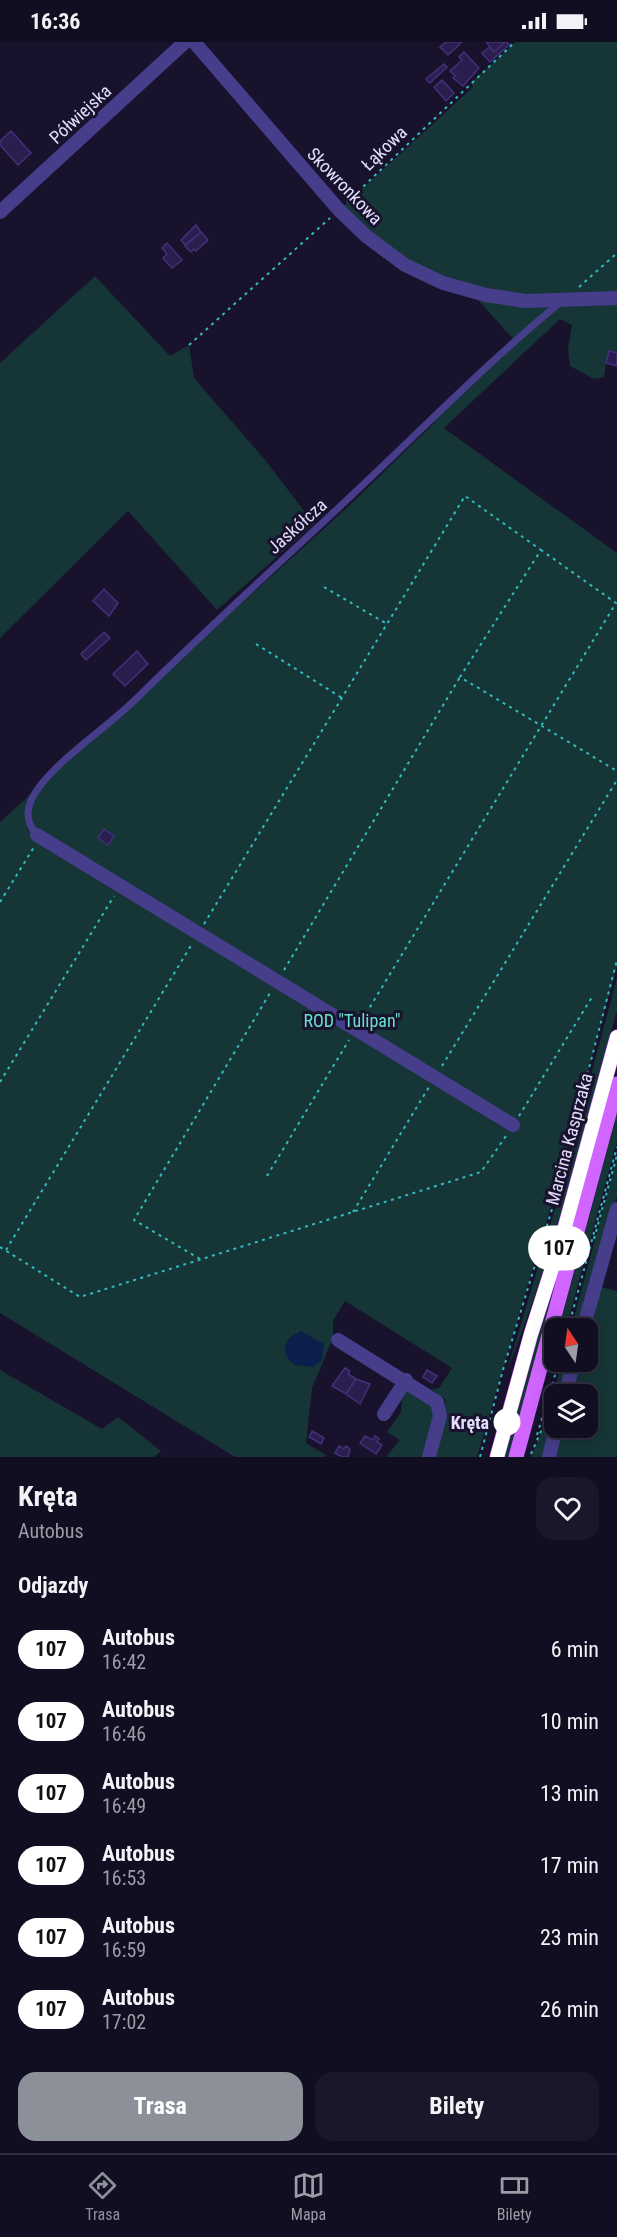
<!DOCTYPE html>
<html lang="pl">
<head>
<meta charset="utf-8">
<style>
	:root { --surface:#120e22; --page:#1b172a; --text:#f1f3f6; --muted:#9c9ca5; --line:#312e40; --accent:#8c9099 }
	body { margin:0; font-family:"Roboto Condensed",sans-serif; background:var(--page); color:var(--text); height:100vh; display:flex; flex-direction:column; font-size:22px; white-space:nowrap }
	* { box-sizing:border-box; margin:0 }
	p { font-size:20px; color:var(--muted) }
	.icon { flex:none; width:33px; height:33px; fill:none; stroke:currentColor; stroke-width:2; stroke-linecap:round; stroke-linejoin:round }
	.map { position:relative; height:1415px; overflow:hidden }
	.sheet { display:flex; flex-direction:column; background:var(--surface); flex:1 }
	.sheet>* { flex:none }
	.badge { padding:0 12px; border-radius:20px; font-size:21px; line-height:39px }
	.needle { width:39px; rotate:347deg }
	.buttons { position:absolute; left:544px; top:1276px; display:grid; gap:12px }
	.buttons a { display:grid; place-items:center; width:54px; height:54px; border-radius:12px; background:var(--surface); box-shadow:0 3px 15px #0003,0 0 0 2px var(--line); font-size:30px }
	.map>.badge { position:absolute; translate:-50% -50%; box-shadow:0 0 0 3px #fff }
	h2 { padding:0 18px; font-size:22px; line-height:54px }
	.round { display:grid; place-items:center; flex:none; width:63px; height:63px; border-radius:18px; background:var(--page) }
	.overview { display:flex; align-items:center; justify-content:space-between; height:102px; padding:0 18px }
	h1 { font-size:28px; font-weight:700; line-height:45px }
	.action { display:flex; gap:12px; margin-top:auto; padding:12px 18px }
	.action a { flex:1; height:69px; border-radius:18px; background:var(--accent); color:#fff; font-size:24px; font-weight:700; line-height:69px; text-align:center }
	.action a+a { background:var(--page); color:var(--text) }
	ul { padding:0; list-style:none }
	li { display:flex; align-items:center; gap:18px; height:72px; padding:0 18px }
	li div { flex:1 }
	li b { display:block; font-size:22px }
	li em { font-style:normal }
	li .badge { min-width:66px; font-weight:700; text-align:center }
	.status { display:flex; justify-content:space-between; align-items:center; height:42px; padding:0 30px; background:var(--surface); direction:ltr }
	.status svg { height:16px; fill:currentColor }
	.tab-bar { display:flex; justify-content:space-around; align-items:center; height:84px; border-top:2px solid var(--line); background:var(--surface); font-size:16px; color:var(--muted) }
	.tab-bar a { display:grid; justify-items:center; gap:3px }
	.tab-bar .selected { color:var(--accent) }
	.map>svg:first-child { display:block }
</style>
</head>
<body>
<div class="status"><b>16:36</b><svg viewBox="0 0 49 12"><path d="M0 12V9h3v3zM5 12V6h3v6zM10 12V3h3v9zM15 12V0h3v12zM26 1h20v11H26zM47 4h2v5h-2z"/></svg></div>
<div class="map">
<svg width="617" height="1415" viewBox="0 0 617 1415">
	<rect width="100%" height="100%" fill="#18122d"/>
	<path fill="#153537" d="M 515,0 L 617,0 L 617,311 L 608,309 L 604,335 L 594,337 L 570,324 L 568,306 L 572,283 L 560,277 L 444,386 L 617,511 L 617,924 L 549,1171 L 477,1415 L 431,1415 L 446,1358 L 431,1347 L 439,1346 L 452,1326 L 345,1259 L 333,1279 L 333,1296 L 312,1346 L 306,1401 L 326,1413 L 324,1415 L 235,1415 L 0,1271 L 0,780 L 351,462 L 435,380 L 432,378 L 515,299 L 469,248 L 405,223 L 339,168 L 473,45 L 471,41 Z
		M 95,234 L 170,314 L 189,303 L 194,336 L 266,419 L 314,482 L 217,568 L 128,469 L 0,596 L 0,321 Z
		M 617,936 L 617,968 C 584,1089 554,1212 507,1329 L 553,1174 Z
		M 617,1071 L 617,1099 L 566,1287 L 559,1287 Z
		M 617,1116 L 617,1154 L 580,1287 L 571,1287 Z
		M 554,1245 L 510,1415 L 504,1415 L 538,1288 Z
		M 600,1245 L 617,1249 L 617,1415 L 553,1415 L 561,1386 L 588,1386 L 588,1353 L 570,1353 L 579,1320 L 588,1320 L 588,1289 Z
		M 562,1320 L 570,1320 L 561,1353 L 555,1353 L 555,1374 L 543,1415 L 531,1415 L 546,1379 Z
		M 0,1328 L 102,1387 L 118,1375 L 161,1409 L 154,1415 L 0,1415 Z
		M 411,1349 L 436,1367 L 425,1415 L 386,1415 L 400,1398 L 387,1390 L 401,1370 L 402,1358 L 406,1350 Z"/>
	<path fill="#0b1e4c" d="M 301,1289 L 324,1302 L 322,1318 L 313,1325 L 295,1323 C 278,1311 284,1296 301,1289 Z"/>
	<path fill="#2b1e4e" stroke="#44307a" stroke-width="1.5" d="M 446,0 L 462,0 L 448,13 L 440,5 Z
		M 486,0 L 505,0 L 494,10 Z
		M 505,0 L 510,2 L 490,20 L 482,11 L 490,5 L 494,10 Z
		M 464,10 L 479,26 L 463,44 L 453,36 L 455,34 L 450,29 L 462,18 L 459,15 Z
		M 444,22 L 447,25 L 430,41 L 426,37 Z
		M 442,38 L 454,51 L 446,59 L 434,45 Z
		M 11,89 L 31,111 L 18,123 L 0,103 L 0,99 Z
		M 196,183 L 201,190 L 185,203 L 181,198 Z
		M 201,190 L 208,198 L 196,209 L 194,207 L 191,210 L 185,204 Z
		M 167,201 L 182,218 L 172,226 L 163,216 L 167,212 L 162,206 Z
		M 609,309 L 617,311 L 617,324 L 606,321 Z
		M 104,547 L 118,561 L 109,574 L 93,559 Z
		M 104,590 L 110,596 L 86,618 L 81,612 Z
		M 137,609 L 148,622 L 125,644 L 113,632 Z
		M 104,787 L 114,794 L 108,803 L 98,796 Z
		M 345,1326 L 350,1329 L 348,1332 L 356,1337 L 346,1352 L 332,1344 Z
		M 427,1328 L 437,1334 L 432,1341 L 423,1335 Z
		M 356,1337 L 370,1342 L 360,1362 L 346,1352 Z
		M 312,1389 L 324,1396 L 321,1402 L 309,1395 Z
		M 365,1394 L 373,1398 L 375,1394 L 379,1397 L 377,1400 L 382,1403 L 376,1412 L 360,1401 Z
		M 339,1404 L 344,1407 L 346,1404 L 350,1407 L 348,1415 L 342,1415 L 335,1411 Z"/>
	<g fill="none" stroke-linecap="round" stroke-linejoin="round">
		<path stroke="#31bcbf" stroke-width="2" stroke-dasharray="3 4.5" stroke-linecap="butt" d="M 347,160 L 515,0
			M 579,245 L 617,211
			M 189,303 L 330,176
			M 324,545 L 387,582
			M 256,602 L 342,656
			M 0,860 L 34,805
			M 204,882 L 465,454 L 541,508 L 460,635 L 617,729
			M 284,928 L 460,635
			M 362,978 L 616,561 L 541,508
			M 442,1024 L 617,738
			M 0,1040 L 114,854
			M 519,1074 L 592,955
			M 267,1134 L 349,998
			M 353,1170 L 429,1045
			M 594,1197 L 617,1113
			M 0,1205 L 80,1255 L 481,1130 L 506,1094
			M 6,1208 L 192,902
			M 200,1217 L 134,1178 L 270,951
			M 568,1287 L 617,1105
			M 545,1379 L 552,1353
			M 537,1393 L 559,1320
			M 531,1412 L 542,1387
			M 480,1415 L 503,1328 L 556,1154 L 617,918"/>
		<path stroke="#463d8b" stroke-width="7" d="M 37,793 C 24,778 26,764 37,748 C 60,715 110,684 140,653 C 209,585 281,520 351,454 C 421,389 487,320 561,260"/>
		<path stroke="#463d8b" stroke-width="14" d="M 194,0 L 339,168 L 366,194 L 405,223 L 443,241 L 486,253 L 525,259 L 617,256
			M 0,170 L 185,0
			M 37,793 L 513,1083
			M 583,1287 L 617,1167
			M 338,1298 L 437,1360 L 440,1374 L 429,1415
			M 565,1353 L 574,1320
			M 384,1372 L 406,1338
			M 549,1415 L 556,1386"/>
		<path stroke="#d165ff" stroke-width="15" d="M 497,1415 L 531,1292 L 563,1192 L 617,995
			M 516,1415 L 617,1042"/>
	</g>
	<g fill="none" stroke-linecap="round" stroke-linejoin="round">
		<g stroke="#fff" stroke-width="14">
			<path id="line" d="M 497,1415 L 531,1292 L 563,1192 L 617,995"/>
		</g>
		<use href="#line" stroke="#fff" stroke-width="9"/>
	</g>
	<circle fill="#fff" stroke="#fff" stroke-width="3" cx="507" cy="1380" r="12"/>
	<g text-anchor="middle" dominant-baseline="central" stroke-width="6" stroke-linejoin="round" paint-order="stroke">
		<g font-size="18" fill="#e4ddff" stroke="#18122d">
			<text transform="translate(80 72) rotate(-43)">Półwiejska</text>
			<text transform="translate(384 106) rotate(-44)">Łąkowa</text>
			<text transform="translate(345 144) rotate(46)">Skowronkowa</text>
			<text transform="translate(297 484) rotate(-42)">Jaskółcza</text>
			<text transform="translate(569 1097) rotate(-75)">Marcina Kasprzaka</text>
		</g>
		<g font-size="18" fill="#67e1cd" stroke="#18122d">
			<text x="352" y="978">ROD "Tulipan"</text>
		</g>
		<g font-size="18" font-weight="bold" fill="#e4ddff" stroke="#18122d" text-anchor="end">
			<text x="489" y="1380">Kręta</text>
		</g>
	</g>
</svg>
<div class="buttons">
<a><svg class="needle" viewBox="-14 -14 28 28"><path d="M0-13l5 13h-10z" fill="#e53935"/><path d="M0 13l5-13h-10z" fill="#9c9ca5"/></svg></a>
<a><svg class="icon" aria-label="layers" viewBox="0 0 24 24"><path d="M12 4l9 5-9 5-9-5zM3 14l9 5 9-5"/></svg></a>
</div>
<b class="badge" style="left:559px;top:1206px;background:#fff;color:#111">107</b>
</div>
<section class="sheet">
<div class="overview"><div><h1>Kręta</h1><p>Autobus</p></div><a class="round"><svg class="icon" aria-label="heart" viewBox="0 0 24 24"><path d="M12 20l-8-8c-3-5 5-10 8-4 3-6 11-1 8 4z"/></svg></a></div>
<h2>Odjazdy</h2>
<ul>
<li><span class="badge" style="background:#fff;color:#111">107</span><div><b>Autobus</b><p>16:42</p></div><em>6 min</em></li>
<li><span class="badge" style="background:#fff;color:#111">107</span><div><b>Autobus</b><p>16:46</p></div><em>10 min</em></li>
<li><span class="badge" style="background:#fff;color:#111">107</span><div><b>Autobus</b><p>16:49</p></div><em>13 min</em></li>
<li><span class="badge" style="background:#fff;color:#111">107</span><div><b>Autobus</b><p>16:53</p></div><em>17 min</em></li>
<li><span class="badge" style="background:#fff;color:#111">107</span><div><b>Autobus</b><p>16:59</p></div><em>23 min</em></li>
<li><span class="badge" style="background:#fff;color:#111">107</span><div><b>Autobus</b><p>17:02</p></div><em>26 min</em></li>
</ul>
<div class="action"><a>Trasa</a><a>Bilety</a></div>
</section>
<nav class="tab-bar">
<a class="selected"><svg class="icon" aria-label="directions" viewBox="0 0 24 24"><path d="M12 3l9 9-9 9-9-9zM9 14v-3h6M13 9l2 2-2 2"/></svg>Trasa</a>
<a><svg class="icon" aria-label="map" viewBox="0 0 24 24"><path d="M3 6l6-2 6 2 6-2v14l-6 2-6-2-6 2zM9 4v14M15 6v14"/></svg>Mapa</a>
<a><svg class="icon" aria-label="tickets" viewBox="0 0 24 24"><path d="M3 7h18v10H3zM15 7v10"/></svg>Bilety</a>
</nav>
</body>
</html>
